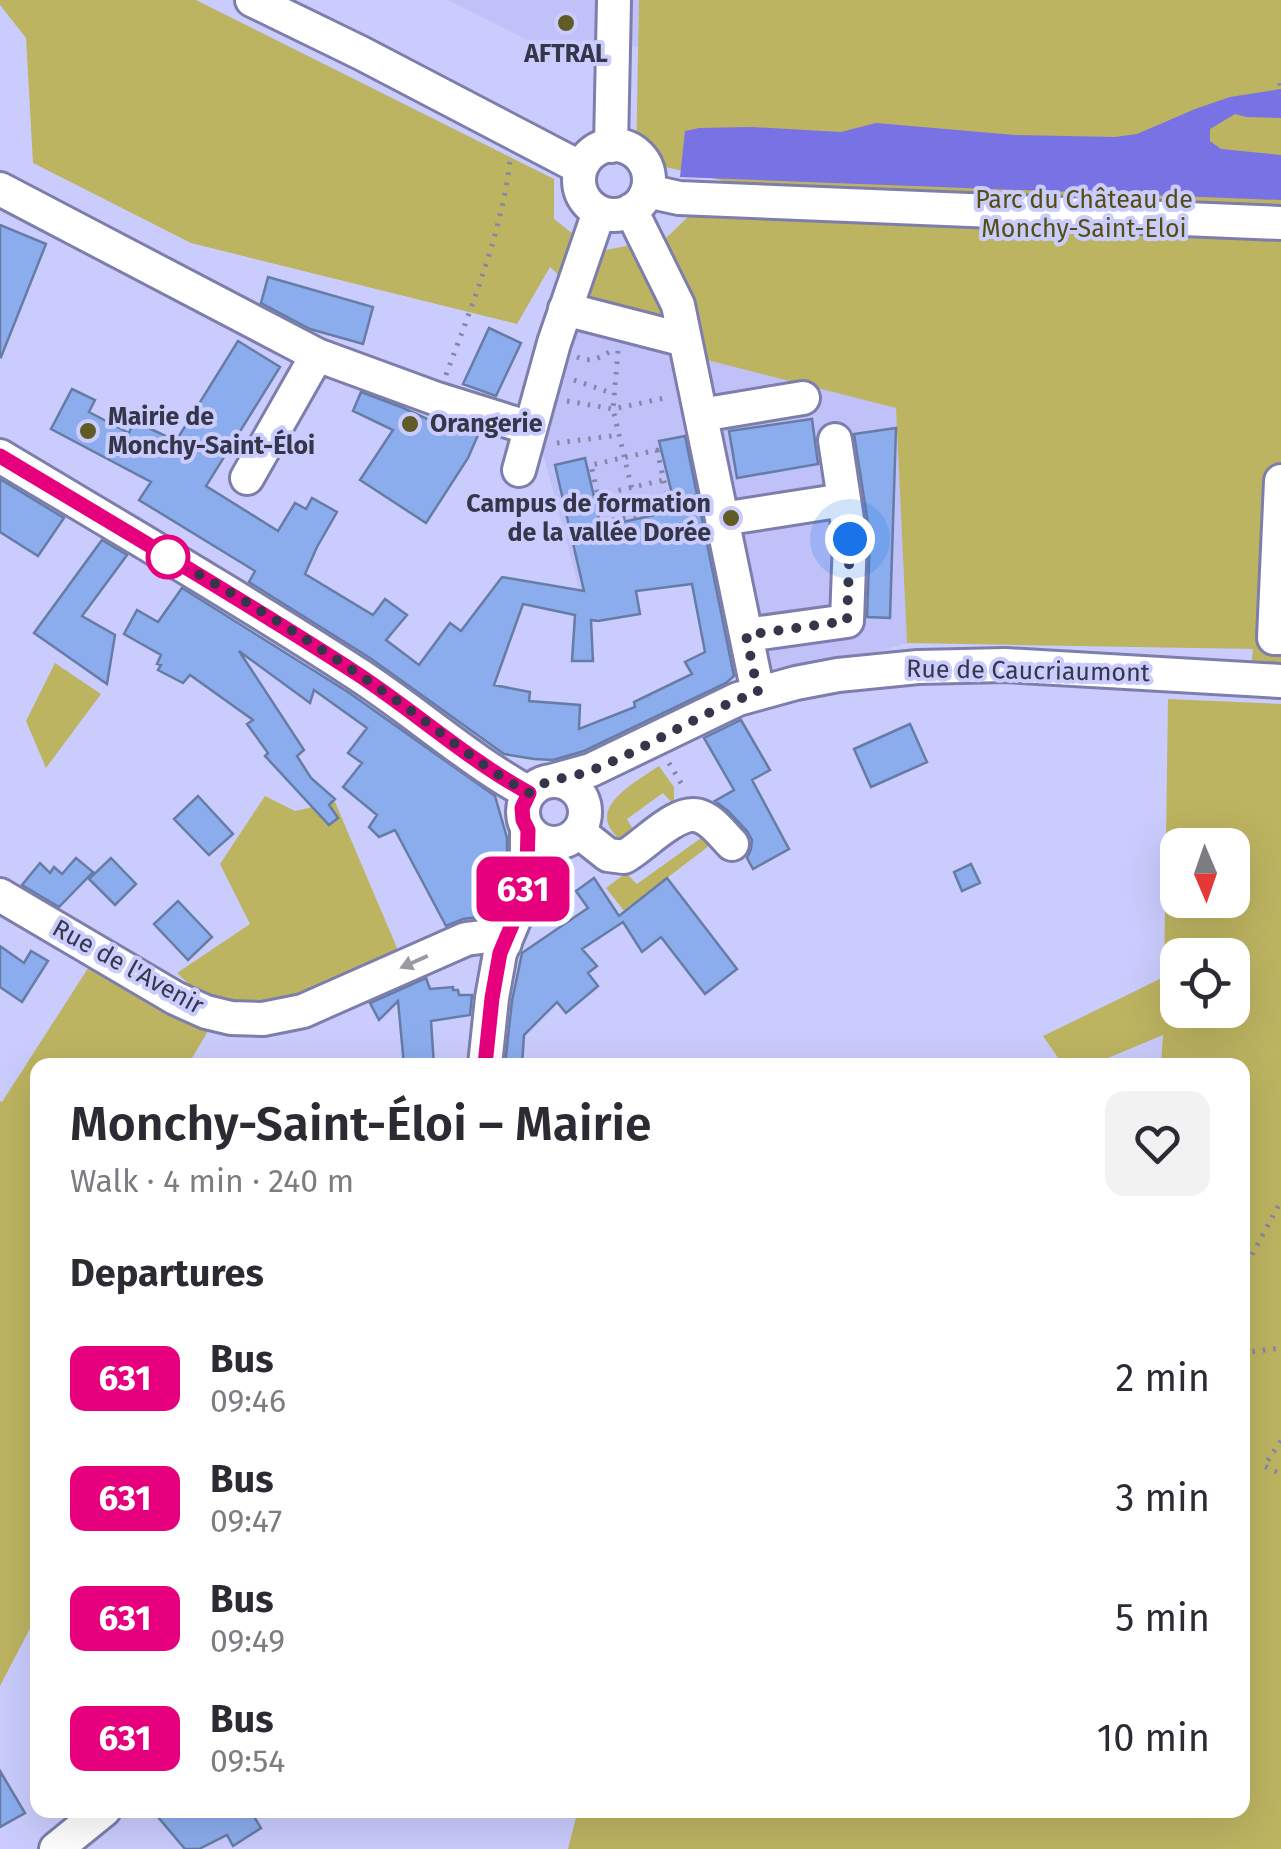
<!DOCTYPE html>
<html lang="en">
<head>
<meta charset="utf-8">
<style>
	:root { --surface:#fff; --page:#f2f2f3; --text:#2b2b33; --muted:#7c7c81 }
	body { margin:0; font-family:"Fira Sans",sans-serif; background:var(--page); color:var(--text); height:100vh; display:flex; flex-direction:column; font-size:38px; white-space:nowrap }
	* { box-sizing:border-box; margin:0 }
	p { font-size:32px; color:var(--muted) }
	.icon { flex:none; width:55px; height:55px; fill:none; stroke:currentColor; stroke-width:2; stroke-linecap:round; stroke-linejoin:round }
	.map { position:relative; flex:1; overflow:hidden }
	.drawer { position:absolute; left:30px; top:1058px; width:1220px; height:760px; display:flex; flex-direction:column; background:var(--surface); border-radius:20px; box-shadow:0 10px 40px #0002 }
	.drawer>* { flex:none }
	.badge { padding:0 20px; border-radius:15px; font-size:35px; line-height:65px }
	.needle { width:65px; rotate:178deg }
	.controls { position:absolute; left:1160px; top:828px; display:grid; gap:20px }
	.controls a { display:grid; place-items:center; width:90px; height:90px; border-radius:20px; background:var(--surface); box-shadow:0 10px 40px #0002; font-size:50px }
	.you { position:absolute; width:50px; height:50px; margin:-25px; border:8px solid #fff; border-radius:50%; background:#1a73e8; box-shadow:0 0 0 15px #1a73e833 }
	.map>.badge { position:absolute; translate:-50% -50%; box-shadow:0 0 0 5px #fff }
	h2 { padding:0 40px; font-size:38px; line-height:90px }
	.round { display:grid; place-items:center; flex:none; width:105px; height:105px; border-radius:20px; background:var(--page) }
	.summary { display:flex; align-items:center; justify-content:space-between; height:170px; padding:0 40px }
	h1 { font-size:48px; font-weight:600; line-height:75px }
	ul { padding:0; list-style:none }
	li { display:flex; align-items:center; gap:30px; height:120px; padding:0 40px }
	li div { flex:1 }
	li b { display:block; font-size:38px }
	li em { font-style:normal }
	li .badge { min-width:110px; font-weight:700; text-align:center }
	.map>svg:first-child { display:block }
</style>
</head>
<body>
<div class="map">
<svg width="1281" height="1849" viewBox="0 0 1281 1849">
	<rect width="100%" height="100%" fill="#caccfd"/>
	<path fill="#bfc1f8" d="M 448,0 L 639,0 L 638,46 L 557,55 Z
		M 565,323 L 896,408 L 907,643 L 878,652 L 766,670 L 741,665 L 735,675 L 713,692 L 692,584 L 610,596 L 580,592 L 543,453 L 551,373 Z"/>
	<path fill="#bdb461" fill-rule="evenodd" d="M 0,0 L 196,0 L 554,179 L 554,219 L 596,252 L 666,238 L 692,213 L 887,223 L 887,220 L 636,160 L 639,0 L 1281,0 L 1281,668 L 1251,666 L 1253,649 L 907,643 L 896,408 L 625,339 L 550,267 L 517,324 L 191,243 L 33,163 L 26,38 L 0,5 Z
		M 55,663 L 101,694 L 46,768 L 26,721 Z
		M 1168,699 L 1281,704 L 1281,1849 L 568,1849 L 578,1810 L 1242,1810 L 1242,1065 L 1161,1065 L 1163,1035 L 1091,1065 L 1063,1065 L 1043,1036 L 1164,977 ZM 1178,845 L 1232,845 L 1232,900 L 1178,900 ZM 1178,955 L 1232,955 L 1232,1010 L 1178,1010 Z
		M 659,766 L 674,787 L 674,805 L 663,793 L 627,819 L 634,831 L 619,840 C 616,835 611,831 609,826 C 597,801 642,778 659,766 Z
		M 265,796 L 295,811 L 335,802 L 403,962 L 283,1009 L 207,1001 L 177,973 L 250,924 L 220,864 Z
		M 708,833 L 714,842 L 624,911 L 606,888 L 626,873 L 637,884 Z
		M 92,962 L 208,1031 L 188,1065 L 38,1065 L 37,1615 L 0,1686 L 0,1101 L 2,1102 Z"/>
	<path fill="#7972e4" d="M 1281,89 L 1281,118 L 1246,117 L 1235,114 L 1210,129 L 1210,141 L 1221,149 L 1281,155 L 1281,200 L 680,177 L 685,131 L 699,128 L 751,127 L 841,132 L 876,123 L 1015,135 L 1115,137 L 1137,134 L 1195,109 L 1230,97 Z"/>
	<path fill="#8badee" stroke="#667ca5" stroke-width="2.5" fill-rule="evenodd" d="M 0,225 L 46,244 L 1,357 L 0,356 Z
		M 268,277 L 373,307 L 363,344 L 310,329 L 261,303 Z
		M 489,328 L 521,343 L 496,396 L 463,384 Z
		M 238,341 L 280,367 L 206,486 L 278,531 L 295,503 L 306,509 L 312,498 L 337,512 L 317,547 L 305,574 L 373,615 L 385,599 L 407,615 L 386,640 L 419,665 L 450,623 L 461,631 L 502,577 L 584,591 L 555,465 L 585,458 L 601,527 L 676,510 L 659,441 L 685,436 L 734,676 L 726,683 L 584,751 L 553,760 L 534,759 L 504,754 L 370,658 L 249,582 L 255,571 L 139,500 L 151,482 L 51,429 L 72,389 L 95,400 L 89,412 L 129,433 L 134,421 L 176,441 ZM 692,584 L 705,652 L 685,662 L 692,674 L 634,702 L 635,707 L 579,729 L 580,705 L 529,701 L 530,692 L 494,685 L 523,604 L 575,615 L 572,661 L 593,661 L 591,620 L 598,621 L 640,614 L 636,591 Z
		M 361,392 L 401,407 L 445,427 L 447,423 L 478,435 L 468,458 L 426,523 L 360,480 L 393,430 L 353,411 Z
		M 812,419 L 818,464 L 737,478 L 729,431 Z
		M 896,428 L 890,618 L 867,617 L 870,536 L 854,434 Z
		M 0,479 L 64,518 L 38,556 L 0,532 Z
		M 102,540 L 127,555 L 82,616 L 115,635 L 107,684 L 34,633 Z
		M 182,588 L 348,692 L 495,796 L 507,838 L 507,867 L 501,900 L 496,911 L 487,916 L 463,919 L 446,926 L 395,830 L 379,837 L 369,827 L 377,815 L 343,787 L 362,763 L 348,753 L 367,728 L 314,690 L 310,703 L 239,651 L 304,750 L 297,756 L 311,778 L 335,799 L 329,805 L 338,818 L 329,825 L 265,756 L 268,753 L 247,724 L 253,720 L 190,675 L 183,683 L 158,670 L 161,665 L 157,664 L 161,655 L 124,634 L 137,610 L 158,622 Z
		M 741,720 L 770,770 L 752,780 L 789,849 L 753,869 L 747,858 L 751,849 L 752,840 L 747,831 L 728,811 L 715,801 L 734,790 L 704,738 Z
		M 910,724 L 927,762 L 871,787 L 854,749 Z
		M 198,796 L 233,834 L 209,855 L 174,819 Z
		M 76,858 L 93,872 L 59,907 L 22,885 L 40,863 L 50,873 L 54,867 L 62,874 Z
		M 111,858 L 136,884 L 115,905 L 89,879 Z
		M 971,864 L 980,883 L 962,891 L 954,872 Z
		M 594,878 L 619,916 L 667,878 L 737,969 L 705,994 L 661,937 L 642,952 L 623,922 L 582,949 L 597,966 L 588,973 L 598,986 L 566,1013 L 557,1002 L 524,1035 L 522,1065 L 505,1065 L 512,1001 L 522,953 L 588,908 L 576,891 Z
		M 178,901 L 212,937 L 188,960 L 154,924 Z
		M 0,946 L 24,963 L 31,951 L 48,961 L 22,1002 L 0,987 Z
		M 426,978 L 430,989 L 453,987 L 453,990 L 458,990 L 459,995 L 472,995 L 470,1015 L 431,1021 L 434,1065 L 404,1065 L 398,1001 L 379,1020 L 370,1003 Z
		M 0,1771 L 25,1813 L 0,1827 Z
		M 152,1810 L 250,1810 L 261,1828 L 233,1846 L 227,1835 L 199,1849 L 185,1849 Z"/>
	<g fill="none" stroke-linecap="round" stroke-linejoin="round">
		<g stroke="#7d7eab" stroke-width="38">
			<path id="minor" d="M 252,0 L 361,53 L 581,168
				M579 180a35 35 0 1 1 70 0a35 35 0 1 1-70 0Z
				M 611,146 L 614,0
				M 0,189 L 317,355
				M 647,191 L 679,198 L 1281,223
				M 631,210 L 678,305 L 758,693
				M 565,309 L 685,340
				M 701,415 L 803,398
				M 0,456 C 120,528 242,599 359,675 C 417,713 469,760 529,793
				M 519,470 L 554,343 L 599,212
				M 247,478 L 317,355 L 437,399 L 530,428
				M 1281,481 L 1274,638 L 1281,638
				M 722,519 L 844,500
				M 746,635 L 847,621 L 850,539 L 835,440
				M523 812a31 31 0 1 1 62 0a31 31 0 1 1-62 0Z
				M 551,781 L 591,770 L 738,699 L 796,683 L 838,675 L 918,667 L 1005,665 L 1281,681
				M 579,832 L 608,855 L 624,857 C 645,846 678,806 702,817 C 714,822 723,835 732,844
				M 0,895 L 175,998 L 206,1012 L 231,1018 L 263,1019 L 303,1011 L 466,939 L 489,936 L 505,943
				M 485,1065 L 492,998 L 500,953 L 520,906 L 527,869 L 527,830
				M 56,1849 L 104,1810"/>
		</g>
		<path stroke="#8485a9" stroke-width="5" stroke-dasharray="2.5 8" stroke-linecap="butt" d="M 1280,83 L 1281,95
			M 618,351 L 613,409 L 638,515
			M 577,357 C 591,363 600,358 612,350
			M 446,375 C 472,305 501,235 510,161
			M 574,380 L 614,394
			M 567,401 L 613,409 L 669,397
			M 557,443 L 619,435
			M 657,450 L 670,508 L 604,522 L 591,465 Z
			M 598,495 L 664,480
			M 669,763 L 684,788
			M 1242,1273 L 1281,1201
			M 1242,1353 L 1281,1348
			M 1281,1441 L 1264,1466 L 1281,1474"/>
		<use href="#minor" stroke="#fff" stroke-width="32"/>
	</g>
	<defs><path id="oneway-solid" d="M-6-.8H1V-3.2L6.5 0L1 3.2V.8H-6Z" transform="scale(2.5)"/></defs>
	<use fill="#9a9aa4" href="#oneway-solid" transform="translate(414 962) rotate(156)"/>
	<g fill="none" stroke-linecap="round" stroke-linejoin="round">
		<g stroke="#fff" stroke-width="22">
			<path id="line" d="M 0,456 C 118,527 237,596 353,671 C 412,709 468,760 529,793 L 522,808 L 523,820 L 528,830 L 527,869 L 520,906 L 500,953 L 492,998 L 485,1065"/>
		</g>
		<use href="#line" stroke="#e6007e" stroke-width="15"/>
		<path stroke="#35364a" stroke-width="10" stroke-dasharray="0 18" d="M 168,557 C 244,599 319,646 390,696 C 437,728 479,766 529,793 C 545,778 567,779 587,772 C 646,750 698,713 758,692 L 746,635 L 847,621 L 850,539"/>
	</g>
	<g fill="#615b28" stroke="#caccfd" stroke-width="4">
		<circle cx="566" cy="23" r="10"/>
		<circle cx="410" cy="424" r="10"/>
		<circle cx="88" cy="431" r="10"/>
		<circle cx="731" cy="518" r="10"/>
	</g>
	<circle fill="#fff" stroke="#e6007e" stroke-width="5" cx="168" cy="557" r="20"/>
	<g text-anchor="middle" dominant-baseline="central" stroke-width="8" stroke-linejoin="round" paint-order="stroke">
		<g font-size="25" font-weight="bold" fill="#35364a" stroke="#caccfd" text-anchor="start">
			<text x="566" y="54" text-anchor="middle">AFTRAL</text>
			<text x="108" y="417">Mairie de<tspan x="108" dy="29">Monchy-Saint-Éloi</tspan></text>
			<text x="430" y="424">Orangerie</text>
			<text x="711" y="504" text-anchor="end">Campus de formation<tspan x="711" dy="29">de la vallée Dorée</tspan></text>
		</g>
		<g font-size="25" fill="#554e10" stroke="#caccfd">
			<text x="1084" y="200">Parc du Château de<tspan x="1084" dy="29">Monchy-Saint-Eloi</tspan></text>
		</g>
		<g font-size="25" fill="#35364a" stroke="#caccfd">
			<text transform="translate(1028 671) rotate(1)">Rue de Caucriaumont</text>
			<text transform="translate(128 967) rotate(29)">Rue de l'Avenir</text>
		</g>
	</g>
</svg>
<div class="controls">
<a><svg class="needle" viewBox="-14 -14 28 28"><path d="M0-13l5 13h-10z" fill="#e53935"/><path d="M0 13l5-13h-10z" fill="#7c7c81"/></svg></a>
<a><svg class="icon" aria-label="locate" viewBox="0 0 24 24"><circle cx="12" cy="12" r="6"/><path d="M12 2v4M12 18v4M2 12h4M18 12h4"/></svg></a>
</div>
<div class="you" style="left:850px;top:539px"></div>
<b class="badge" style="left:523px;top:889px;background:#e6007e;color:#fff">631</b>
<section class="drawer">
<div class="summary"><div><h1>Monchy-Saint-Éloi – Mairie</h1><p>Walk · 4 min · 240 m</p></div><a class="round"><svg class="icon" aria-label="heart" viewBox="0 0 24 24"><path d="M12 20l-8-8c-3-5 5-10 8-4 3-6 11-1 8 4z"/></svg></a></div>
<h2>Departures</h2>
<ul>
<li><span class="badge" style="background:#e6007e;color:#fff">631</span><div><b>Bus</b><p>09:46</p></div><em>2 min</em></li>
<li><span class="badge" style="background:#e6007e;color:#fff">631</span><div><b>Bus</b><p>09:47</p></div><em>3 min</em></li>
<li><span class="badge" style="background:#e6007e;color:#fff">631</span><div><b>Bus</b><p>09:49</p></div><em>5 min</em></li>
<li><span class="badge" style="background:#e6007e;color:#fff">631</span><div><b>Bus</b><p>09:54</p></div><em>10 min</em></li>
</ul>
</section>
</div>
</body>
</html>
